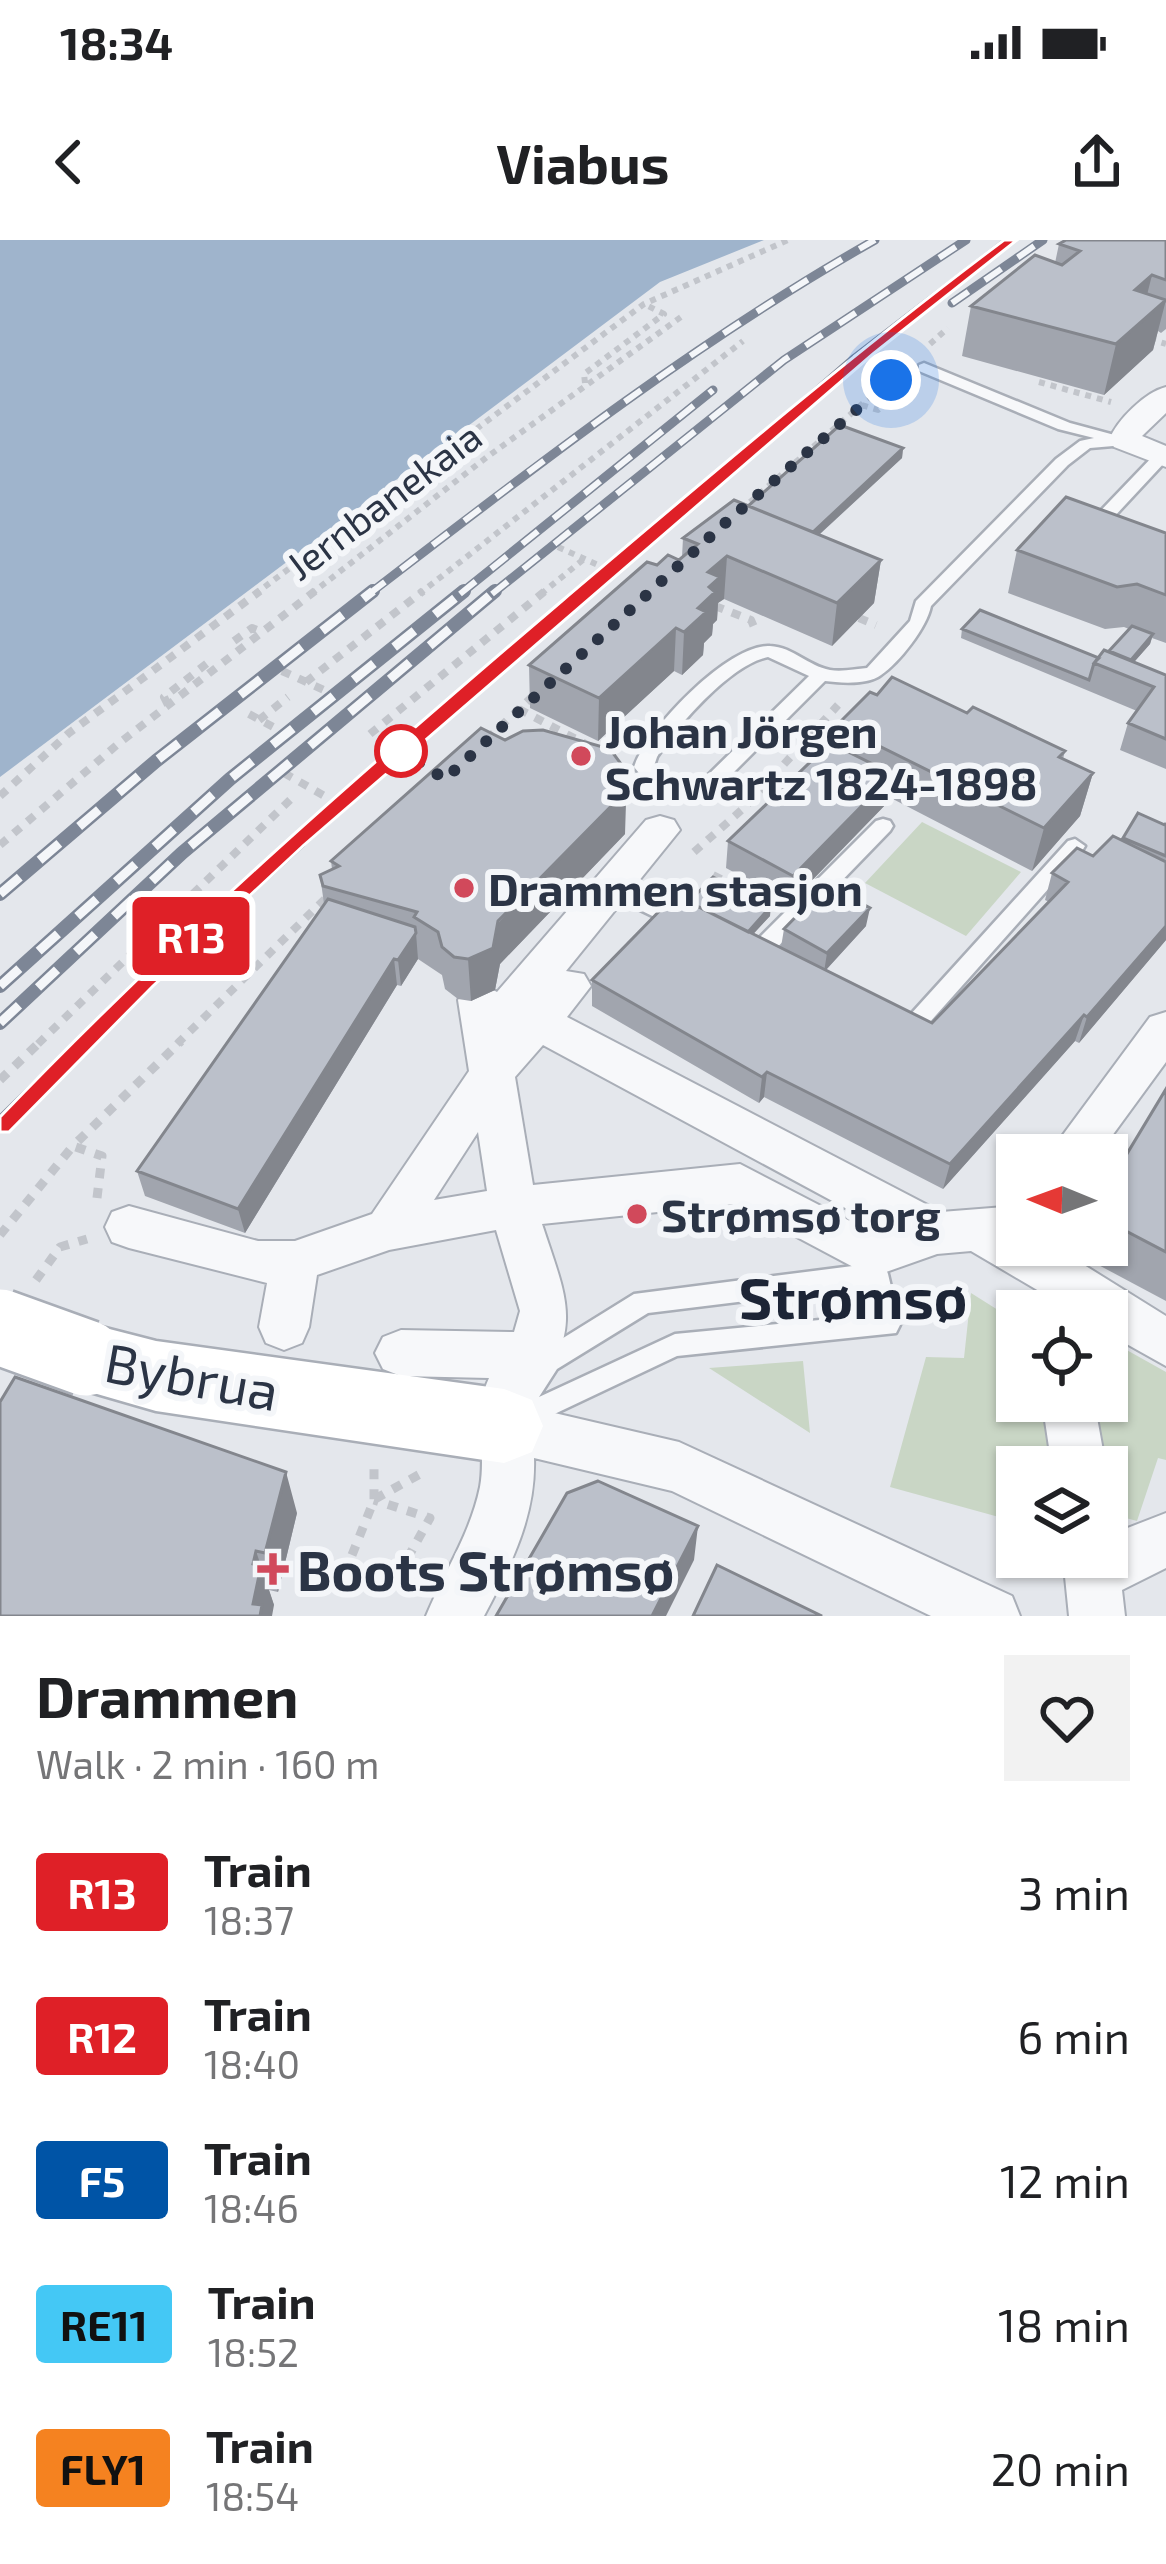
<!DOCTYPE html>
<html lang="en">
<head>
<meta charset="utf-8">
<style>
	:root { --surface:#fff; --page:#f2f2f2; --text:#202124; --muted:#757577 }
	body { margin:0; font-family:"Exo 2",sans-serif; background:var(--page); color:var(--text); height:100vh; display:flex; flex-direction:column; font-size:45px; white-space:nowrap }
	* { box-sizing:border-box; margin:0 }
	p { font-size:39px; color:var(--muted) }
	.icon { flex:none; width:66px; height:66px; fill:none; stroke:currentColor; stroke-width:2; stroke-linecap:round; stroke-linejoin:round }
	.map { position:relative; height:1376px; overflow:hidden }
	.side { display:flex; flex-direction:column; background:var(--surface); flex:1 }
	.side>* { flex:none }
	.badge { padding:0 24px; border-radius:9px; font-size:42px; line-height:78px }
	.needle { width:78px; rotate:271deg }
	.controls { position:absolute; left:996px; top:894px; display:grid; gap:24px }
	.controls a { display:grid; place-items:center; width:132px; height:132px; border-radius:0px; background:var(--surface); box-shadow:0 3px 9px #0004; font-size:60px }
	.you { position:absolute; width:60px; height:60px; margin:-30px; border:9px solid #fff; border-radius:50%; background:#1a73e8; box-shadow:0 0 0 18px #1a73e833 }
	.map>.badge { position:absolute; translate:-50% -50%; box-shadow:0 0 0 6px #fff }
	.round { display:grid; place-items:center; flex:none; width:126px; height:126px; border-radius:0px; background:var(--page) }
	.summary { display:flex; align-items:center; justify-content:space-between; height:204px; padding:0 36px }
	h1 { font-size:57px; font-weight:700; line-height:90px }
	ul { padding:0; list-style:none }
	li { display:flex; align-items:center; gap:36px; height:144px; padding:0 36px }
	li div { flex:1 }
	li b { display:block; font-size:45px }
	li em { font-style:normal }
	li .badge { min-width:132px; font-weight:700; text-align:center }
	.status { display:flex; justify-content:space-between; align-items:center; height:84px; padding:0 60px; background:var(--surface); direction:ltr }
	.status svg { height:33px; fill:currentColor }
	header { display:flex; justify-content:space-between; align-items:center; height:156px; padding:0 36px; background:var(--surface); font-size:54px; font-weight:700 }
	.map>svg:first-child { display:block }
</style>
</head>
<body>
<div class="status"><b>18:34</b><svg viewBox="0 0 49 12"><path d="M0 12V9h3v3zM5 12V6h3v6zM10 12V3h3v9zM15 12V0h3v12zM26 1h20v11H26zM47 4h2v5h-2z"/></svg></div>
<header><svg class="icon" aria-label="back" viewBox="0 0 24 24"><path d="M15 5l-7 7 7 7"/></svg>Viabus<svg class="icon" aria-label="share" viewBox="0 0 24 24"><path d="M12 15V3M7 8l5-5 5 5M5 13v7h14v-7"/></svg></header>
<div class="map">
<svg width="1166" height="1376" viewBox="0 0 1166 1376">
	<rect width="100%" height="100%" fill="#e4e7ec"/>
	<path fill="#c9d6c5" d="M 922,582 L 1021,632 L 966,696 L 865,643 Z
		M 971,1053 L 1017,1082 L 1017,1161 L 1052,1161 L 1057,1227 L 1017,1227 L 1017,1282 L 890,1247 L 926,1117 L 964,1118 Z
		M 1107,1099 L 1166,1132 L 1166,1220 L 1158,1218 L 1137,1281 L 1107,1273 L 1107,1227 L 1092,1227 L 1083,1161 L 1107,1161 Z
		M 803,1121 L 810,1193 L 709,1128 Z"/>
	<path fill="#9fb4cc" d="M 0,0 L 764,0 L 660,42 L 0,537 Z"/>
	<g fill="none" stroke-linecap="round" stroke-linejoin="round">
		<g stroke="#a9aeb7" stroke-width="5">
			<path id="lane" d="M 924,123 L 1070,183 L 1133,200 L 1125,205 L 1090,208 L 1068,225 L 931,366 C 927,387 899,423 881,435 C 868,445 840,443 825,441 L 718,548 L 683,552 L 666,549 L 644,539 L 634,527 C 646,490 729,403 770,406 C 793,407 808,426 830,430 C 842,432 856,429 867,428 L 910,381 L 916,361 L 1056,219 L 1080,201 L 1094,198 L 1058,189 L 919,131 L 919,125 ZM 768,417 L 809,436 L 706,537 C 685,538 670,540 654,526 L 657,517 C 678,485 730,425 768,417 Z
				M 1166,212 L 1166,221 L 1099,293 L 1087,293 L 1087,285 L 1156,213 Z
				M 883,579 L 890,581 L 893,586 L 890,591 L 764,721 L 748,721 L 745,715 L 748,709 L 876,581 Z
				M 1075,599 L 1085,606 L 1082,611 L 921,792 L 913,795 L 889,785 L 886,779 L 889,773 L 897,770 L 910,775 L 1068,601 Z
				M 645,656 L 689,677 L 692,682 L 689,687 L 675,687 L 638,669 L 635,664 Z
				M 876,1023 L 885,1026 L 888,1034 L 900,1085 L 896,1093 L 677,1116 L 504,1198 L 495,1195 L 491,1186 L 539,1113 L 634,1054 ZM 866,1046 L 872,1075 L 675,1094 L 539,1157 L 557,1129 L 648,1073 Z"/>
		</g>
		<g stroke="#a9aeb7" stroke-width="4">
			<path id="street" d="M 1166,147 L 1166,173 L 1142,196 L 1166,206 L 1166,227 L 1114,207 L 1109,200 C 1117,180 1145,152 1166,147 Z
				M 660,576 L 674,580 L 680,590 L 566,731 L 584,734 L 591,746 L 567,777 L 941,972 L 1017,966 L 1017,1005 L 1052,1005 L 1166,1076 L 1166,1126 L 1107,1093 L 1107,1071 L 1073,1071 L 971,1011 L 937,1014 L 872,1037 L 735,964 L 542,984 C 568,1063 583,1086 533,1160 L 533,1168 L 679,1202 L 1012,1356 L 1020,1376 L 931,1376 L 672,1251 L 534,1218 C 536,1276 511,1325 484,1376 L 426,1376 C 444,1332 470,1295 480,1247 C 487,1209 472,1174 489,1138 L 401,1136 L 383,1129 L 375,1113 L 383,1097 L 401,1090 L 514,1092 L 520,1071 L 496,990 L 389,1010 L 317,1035 L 309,1087 L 302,1103 L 284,1110 L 266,1103 L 259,1087 L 267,1043 L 129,1008 L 112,1002 L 105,987 L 112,972 L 129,966 L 258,1001 L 295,1001 L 372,974 L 469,831 L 458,760 L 465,748 L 480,743 L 497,752 L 646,580 ZM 543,805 L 886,990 L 875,994 L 740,924 L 533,945 L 515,837 ZM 478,892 L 487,951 L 434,960 Z
				M 1166,772 L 1166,822 L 1098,915 L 1048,915 L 1150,777 Z
				M 1042,1161 L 1094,1161 L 1106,1227 L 1052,1227 Z
				M 1166,1273 L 1166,1328 L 1122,1350 L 1125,1376 L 1069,1376 L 1063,1317 L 1107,1317 L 1107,1296 Z"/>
		</g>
		<g stroke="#a9aeb7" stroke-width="5">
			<path id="secondary" d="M 86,1083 L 156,1101 L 504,1149 L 532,1160 L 543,1186 L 532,1212 L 504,1223 L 156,1171 L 59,1143 L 48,1118 L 59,1093 Z"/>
		</g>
		<path stroke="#c2c5cb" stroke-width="6" stroke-dasharray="6 6" stroke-linecap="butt" d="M 1150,99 L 1166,104
			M 930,104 L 948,88
			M 1039,142 L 1111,162
			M 585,143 L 584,134 L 664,74 L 646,65
			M 862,165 L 878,170 L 902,150 L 912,149
			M 741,270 L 901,130
			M 558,307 L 598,325
			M 255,354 L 644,64 L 788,0
			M 311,354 L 487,217 L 681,77
			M 419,354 L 743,101
			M 541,354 L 584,319"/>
		<path stroke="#c2c5cb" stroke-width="8" stroke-dasharray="9 9" stroke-linecap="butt" d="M 715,366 L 751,380 L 754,387
			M 859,378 L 876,385
			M 234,401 L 252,388 L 262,392
			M 282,431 L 324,450
			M 306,442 L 423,351
			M 168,465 L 164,457 L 210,421
			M 519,469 L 591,507
			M 249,474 L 277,489
			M 259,480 L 288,457
			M 370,494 L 545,351
			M 487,499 L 533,456
			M 284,533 L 328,558
			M 0,556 L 69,493 L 260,351
			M 0,605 L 118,504 L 315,351
			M 694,612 L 745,567 L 838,465
			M 713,635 L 765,661
			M 38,804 L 295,555
			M 177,804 L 331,653"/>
		<path stroke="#c2c5cb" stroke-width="9" stroke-dasharray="10 10" stroke-linecap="butt" d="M 0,840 L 41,801
			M 97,958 L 102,916 L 73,906 L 181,801
			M 0,995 L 73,906
			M 36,1040 L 60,1007 L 87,999
			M 375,1259 L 420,1234
			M 352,1315 L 374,1260 L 374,1222
			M 340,1338 L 379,1343 L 397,1337 L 430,1278 L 374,1260"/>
		<use href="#lane" fill="#f7f8fa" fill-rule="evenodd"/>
		<use href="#street" fill="#f7f8fa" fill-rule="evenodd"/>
		<use href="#secondary" fill="#fff" fill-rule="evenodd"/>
		<g stroke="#7d8696" stroke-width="9">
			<path id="rail-far2" d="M 952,63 L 1043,0
				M 369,354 C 533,228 695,102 875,0
				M 460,354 L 713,150
				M 492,354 L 784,120 L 966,0
				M 583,354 L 855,118 L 1009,0"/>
		</g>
		<g stroke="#7d8696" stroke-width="14">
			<path id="rail-far1" d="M 0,654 L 156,521 L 373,351
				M 0,746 L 230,539 L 464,351
				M 0,783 L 182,613 L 495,351
				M 81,804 L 300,601 L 587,351"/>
		</g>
		<g stroke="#7d8696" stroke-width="15">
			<path id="rail" d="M 0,884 L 85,801"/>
		</g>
		<use href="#rail-far2" stroke="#f4f6f9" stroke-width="6" stroke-dasharray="20" stroke-linecap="butt"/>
		<use href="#rail-far1" stroke="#f4f6f9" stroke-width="9" stroke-dasharray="26" stroke-linecap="butt"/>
		<use href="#rail" stroke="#f4f6f9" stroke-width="10" stroke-dasharray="33" stroke-linecap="butt"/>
		<g stroke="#a9aeb7" stroke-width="80" stroke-linecap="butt">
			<path id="secondary-bridge" d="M 0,1087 L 86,1118"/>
		</g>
		<use href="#secondary-bridge" stroke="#fff" stroke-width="75"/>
	</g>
	<path fill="#a1a5ae" d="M 1166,0 L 1166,89 L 1161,93 L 1158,91 L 1153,110 L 1104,155 L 962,116 L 971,66 L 1055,23 L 1059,4 Z
		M 903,208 L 902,218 L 819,295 L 881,320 L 874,363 L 832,406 L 724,359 L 718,363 L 717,380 L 713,384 L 712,395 L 704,403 L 703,415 L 682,435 L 674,431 L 598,501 L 530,468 L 529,425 L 657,325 L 679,320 L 682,317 L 683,298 Z
		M 1166,293 L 1166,403 L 1152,398 L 1150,404 L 1134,422 L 1166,435 L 1166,529 L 1120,510 L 1128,483 L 1137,471 L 961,398 L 962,389 L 1099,418 L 1109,412 L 1129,389 L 1124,387 L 1105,389 L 1008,353 L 1017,310 Z
		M 877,455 L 967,473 L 1065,511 L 1063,519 L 1093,533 L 1080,576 L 1032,631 L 889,557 L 889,561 L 790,663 L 726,628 L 728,601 L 835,505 L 837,485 Z
		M 1166,583 L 1166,700 L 1079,803 L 1075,801 L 943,949 L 764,857 L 759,863 L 592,766 L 592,740 L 689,662 L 770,676 L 753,694 L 781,707 L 784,689 L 866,686 L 826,730 L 932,783 L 1049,662 L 1045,660 L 1052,633 L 1093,616 L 1122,601 L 1123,598 Z
		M 625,594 L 500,724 L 495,750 L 471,761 L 458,759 L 445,749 L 442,735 L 418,719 L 401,746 L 397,745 L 245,993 L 145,956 L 137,931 L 324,664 L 320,635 L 332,629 L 331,621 Z
		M 1166,849 L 1166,1061 L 1076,1013 L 1079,1005 L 1107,1005 L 1107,947 Z
		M 297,1273 L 278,1352 L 269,1350 L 274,1365 L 0,1376 Z"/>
	<path fill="#83868d" d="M 1152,35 L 1140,83 L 1166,60 L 1153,110 L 1104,155 L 1116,104 L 1135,50 Z
		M 903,208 L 902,218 L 811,302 L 812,293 Z
		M 727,316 L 724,359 L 718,363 L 717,380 L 713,384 L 712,395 L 704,403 L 703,415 L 682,435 L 684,392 L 698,368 L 708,332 Z
		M 881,320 L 874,363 L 832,406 L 837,363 Z
		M 676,388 L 674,431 L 598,501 L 599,458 Z
		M 1153,394 L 1150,404 L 1128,429 L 1131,420 Z
		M 627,532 L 625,594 L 500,724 L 495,750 L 471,761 L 468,719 Z
		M 1093,533 L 1080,576 L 1032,631 L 1044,588 Z
		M 893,534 L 889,561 L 790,663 L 793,636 Z
		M 771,666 L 770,676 L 744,704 L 745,695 Z
		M 870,668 L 866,686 L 824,732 L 827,713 Z
		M 1166,686 L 1166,700 L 1079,803 L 1087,777 Z
		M 416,693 L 418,719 L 401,746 L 398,720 Z
		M 394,719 L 397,745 L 245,993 L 238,969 Z
		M 1084,775 L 1075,801 L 943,949 L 950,924 Z
		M 767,832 L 764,857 L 759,863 L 762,837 Z
		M 286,1232 L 297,1273 L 278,1352 L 265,1313 Z
		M 698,1286 L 694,1320 L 666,1376 L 652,1376 Z
		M 256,1311 L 274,1365 L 272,1376 L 257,1376 L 253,1364 L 253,1324 Z"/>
	<path fill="#bbc0ca" stroke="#83868d" stroke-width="3" d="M 1066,0 L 1166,0 L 1166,40 L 1152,35 L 1135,50 L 1166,60 L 1116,104 L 971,66 L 1035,15 L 1062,25 L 1080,11 L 1059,4 Z
		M 840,185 L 903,208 L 813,292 L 748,266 Z
		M 1066,257 L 1166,293 L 1166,355 L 1137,344 L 1117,347 L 1017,310 Z
		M 734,260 L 881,320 L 837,363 L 727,316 L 708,332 L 720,337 L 709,347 L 715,352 L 698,368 L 706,372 L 684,392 L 676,388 L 599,458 L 529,425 L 647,322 L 657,325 L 668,315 L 679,320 L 698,304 L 683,298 Z
		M 980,370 L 1099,418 L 1094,423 L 1089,440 L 962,389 Z
		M 1132,386 L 1153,394 L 1131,420 L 1109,411 Z
		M 1104,410 L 1166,435 L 1166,499 L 1128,483 L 1154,447 L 1094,423 Z
		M 892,437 L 967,473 L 973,467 L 1065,511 L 1059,517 L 1093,533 L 1044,588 L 837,485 L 870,452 L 877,455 Z
		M 481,488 L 505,500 L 523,491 L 543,490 L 610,509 L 627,532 L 626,551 L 498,681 L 493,708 L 468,719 L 454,717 L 442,707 L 438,692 L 414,677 L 417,672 L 323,646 L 320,635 L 339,626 L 331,621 Z
		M 830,503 L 893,534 L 793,636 L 728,601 Z
		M 1138,573 L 1165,585 L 1166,583 L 1166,616 L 1123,598 Z
		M 1113,596 L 1166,622 L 1166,686 L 1087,777 L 1084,775 L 950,924 L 767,832 L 762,837 L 592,740 L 675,655 L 932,783 L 1068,642 L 1052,633 L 1077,608 L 1093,616 Z
		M 713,637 L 771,666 L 748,692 L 689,662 Z
		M 840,652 L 870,668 L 827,713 L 784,689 L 815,657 L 828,664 Z
		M 328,659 L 415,687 L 416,693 L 398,720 L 394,719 L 238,969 L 137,931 Z
		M 1166,849 L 1166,1012 L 1107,981 L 1107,947 Z
		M 15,1137 L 286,1232 L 265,1313 L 256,1311 L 253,1324 L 261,1326 L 253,1364 L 262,1365 L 260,1376 L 0,1376 L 0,1162 Z
		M 598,1241 L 698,1286 L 652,1376 L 496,1376 L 567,1253 Z
		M 717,1325 L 822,1376 L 693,1376 Z"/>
	<path fill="#df2027" stroke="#fff" stroke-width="3" d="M 1004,0 L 1017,0 L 873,114 L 304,605 L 153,746 L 9,892 L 0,892 L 0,877 C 174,695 367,527 563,360 C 708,237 853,113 1004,0 Z"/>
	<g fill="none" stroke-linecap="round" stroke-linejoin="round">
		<path stroke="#2b3445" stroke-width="12" stroke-dasharray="0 21.6" d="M 401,511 L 445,539 L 723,285 L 891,140"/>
	</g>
	<circle fill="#fff" stroke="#df2027" stroke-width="6" cx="401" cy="511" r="24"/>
	<g fill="#d1495b" stroke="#f4f6f9" stroke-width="4.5">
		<circle cx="581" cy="516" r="12"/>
		<circle cx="464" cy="648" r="12"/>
		<circle cx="637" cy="974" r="12"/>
		<path d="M267 1311h12v12h12v12h-12v12h-12v-12h-12v-12h12z"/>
	</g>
	<g text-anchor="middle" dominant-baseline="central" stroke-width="12" stroke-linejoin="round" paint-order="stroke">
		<g font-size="39" fill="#2b3445" stroke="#f4f6f9">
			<text transform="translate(383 260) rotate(-37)">Jernbanekaia</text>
		</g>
		<g font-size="45" font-weight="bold" fill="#2b3445" stroke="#f4f6f9" text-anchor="start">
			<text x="605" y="490">Johan Jörgen<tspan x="605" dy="52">Schwartz 1824-1898</tspan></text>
			<text x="488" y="648">Drammen stasjon</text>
			<text x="661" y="974">Strømsø torg</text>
		</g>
		<g font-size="54" fill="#2b3445" stroke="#f4f6f9">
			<text transform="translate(192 1135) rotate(10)">Bybrua</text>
		</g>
		<g font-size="54" font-weight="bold" fill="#2b3445" stroke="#f4f6f9" text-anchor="start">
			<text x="297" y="1329">Boots Strømsø</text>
		</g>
		<g font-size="57" font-weight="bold" fill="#1d2536" stroke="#f4f6f9">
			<text x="853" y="1056">Strømsø</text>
		</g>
	</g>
</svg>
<div class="controls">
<a><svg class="needle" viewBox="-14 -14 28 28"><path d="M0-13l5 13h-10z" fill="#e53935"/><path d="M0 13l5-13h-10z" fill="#757577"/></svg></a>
<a><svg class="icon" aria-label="locate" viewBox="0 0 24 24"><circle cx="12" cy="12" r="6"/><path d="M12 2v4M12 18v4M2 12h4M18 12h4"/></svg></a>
<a><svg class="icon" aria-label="layers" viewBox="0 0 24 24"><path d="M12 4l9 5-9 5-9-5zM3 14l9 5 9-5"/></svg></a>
</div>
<div class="you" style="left:891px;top:140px"></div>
<b class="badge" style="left:191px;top:696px;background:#df2027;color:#fff">R13</b>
</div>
<section class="side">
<div class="summary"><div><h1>Drammen</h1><p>Walk · 2 min · 160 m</p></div><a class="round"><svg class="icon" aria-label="heart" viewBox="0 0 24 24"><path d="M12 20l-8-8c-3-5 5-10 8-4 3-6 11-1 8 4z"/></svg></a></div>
<ul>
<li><span class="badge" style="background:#df2027;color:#fff">R13</span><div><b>Train</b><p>18:37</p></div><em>3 min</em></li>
<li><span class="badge" style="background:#df2027;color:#fff">R12</span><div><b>Train</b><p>18:40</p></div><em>6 min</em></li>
<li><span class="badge" style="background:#0054a6;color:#fff">F5</span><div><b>Train</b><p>18:46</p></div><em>12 min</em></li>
<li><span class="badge" style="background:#44c8f5;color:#111">RE11</span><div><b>Train</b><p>18:52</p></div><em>18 min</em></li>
<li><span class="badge" style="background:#f58220;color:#111">FLY1</span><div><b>Train</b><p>18:54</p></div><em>20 min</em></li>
</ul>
</section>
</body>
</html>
